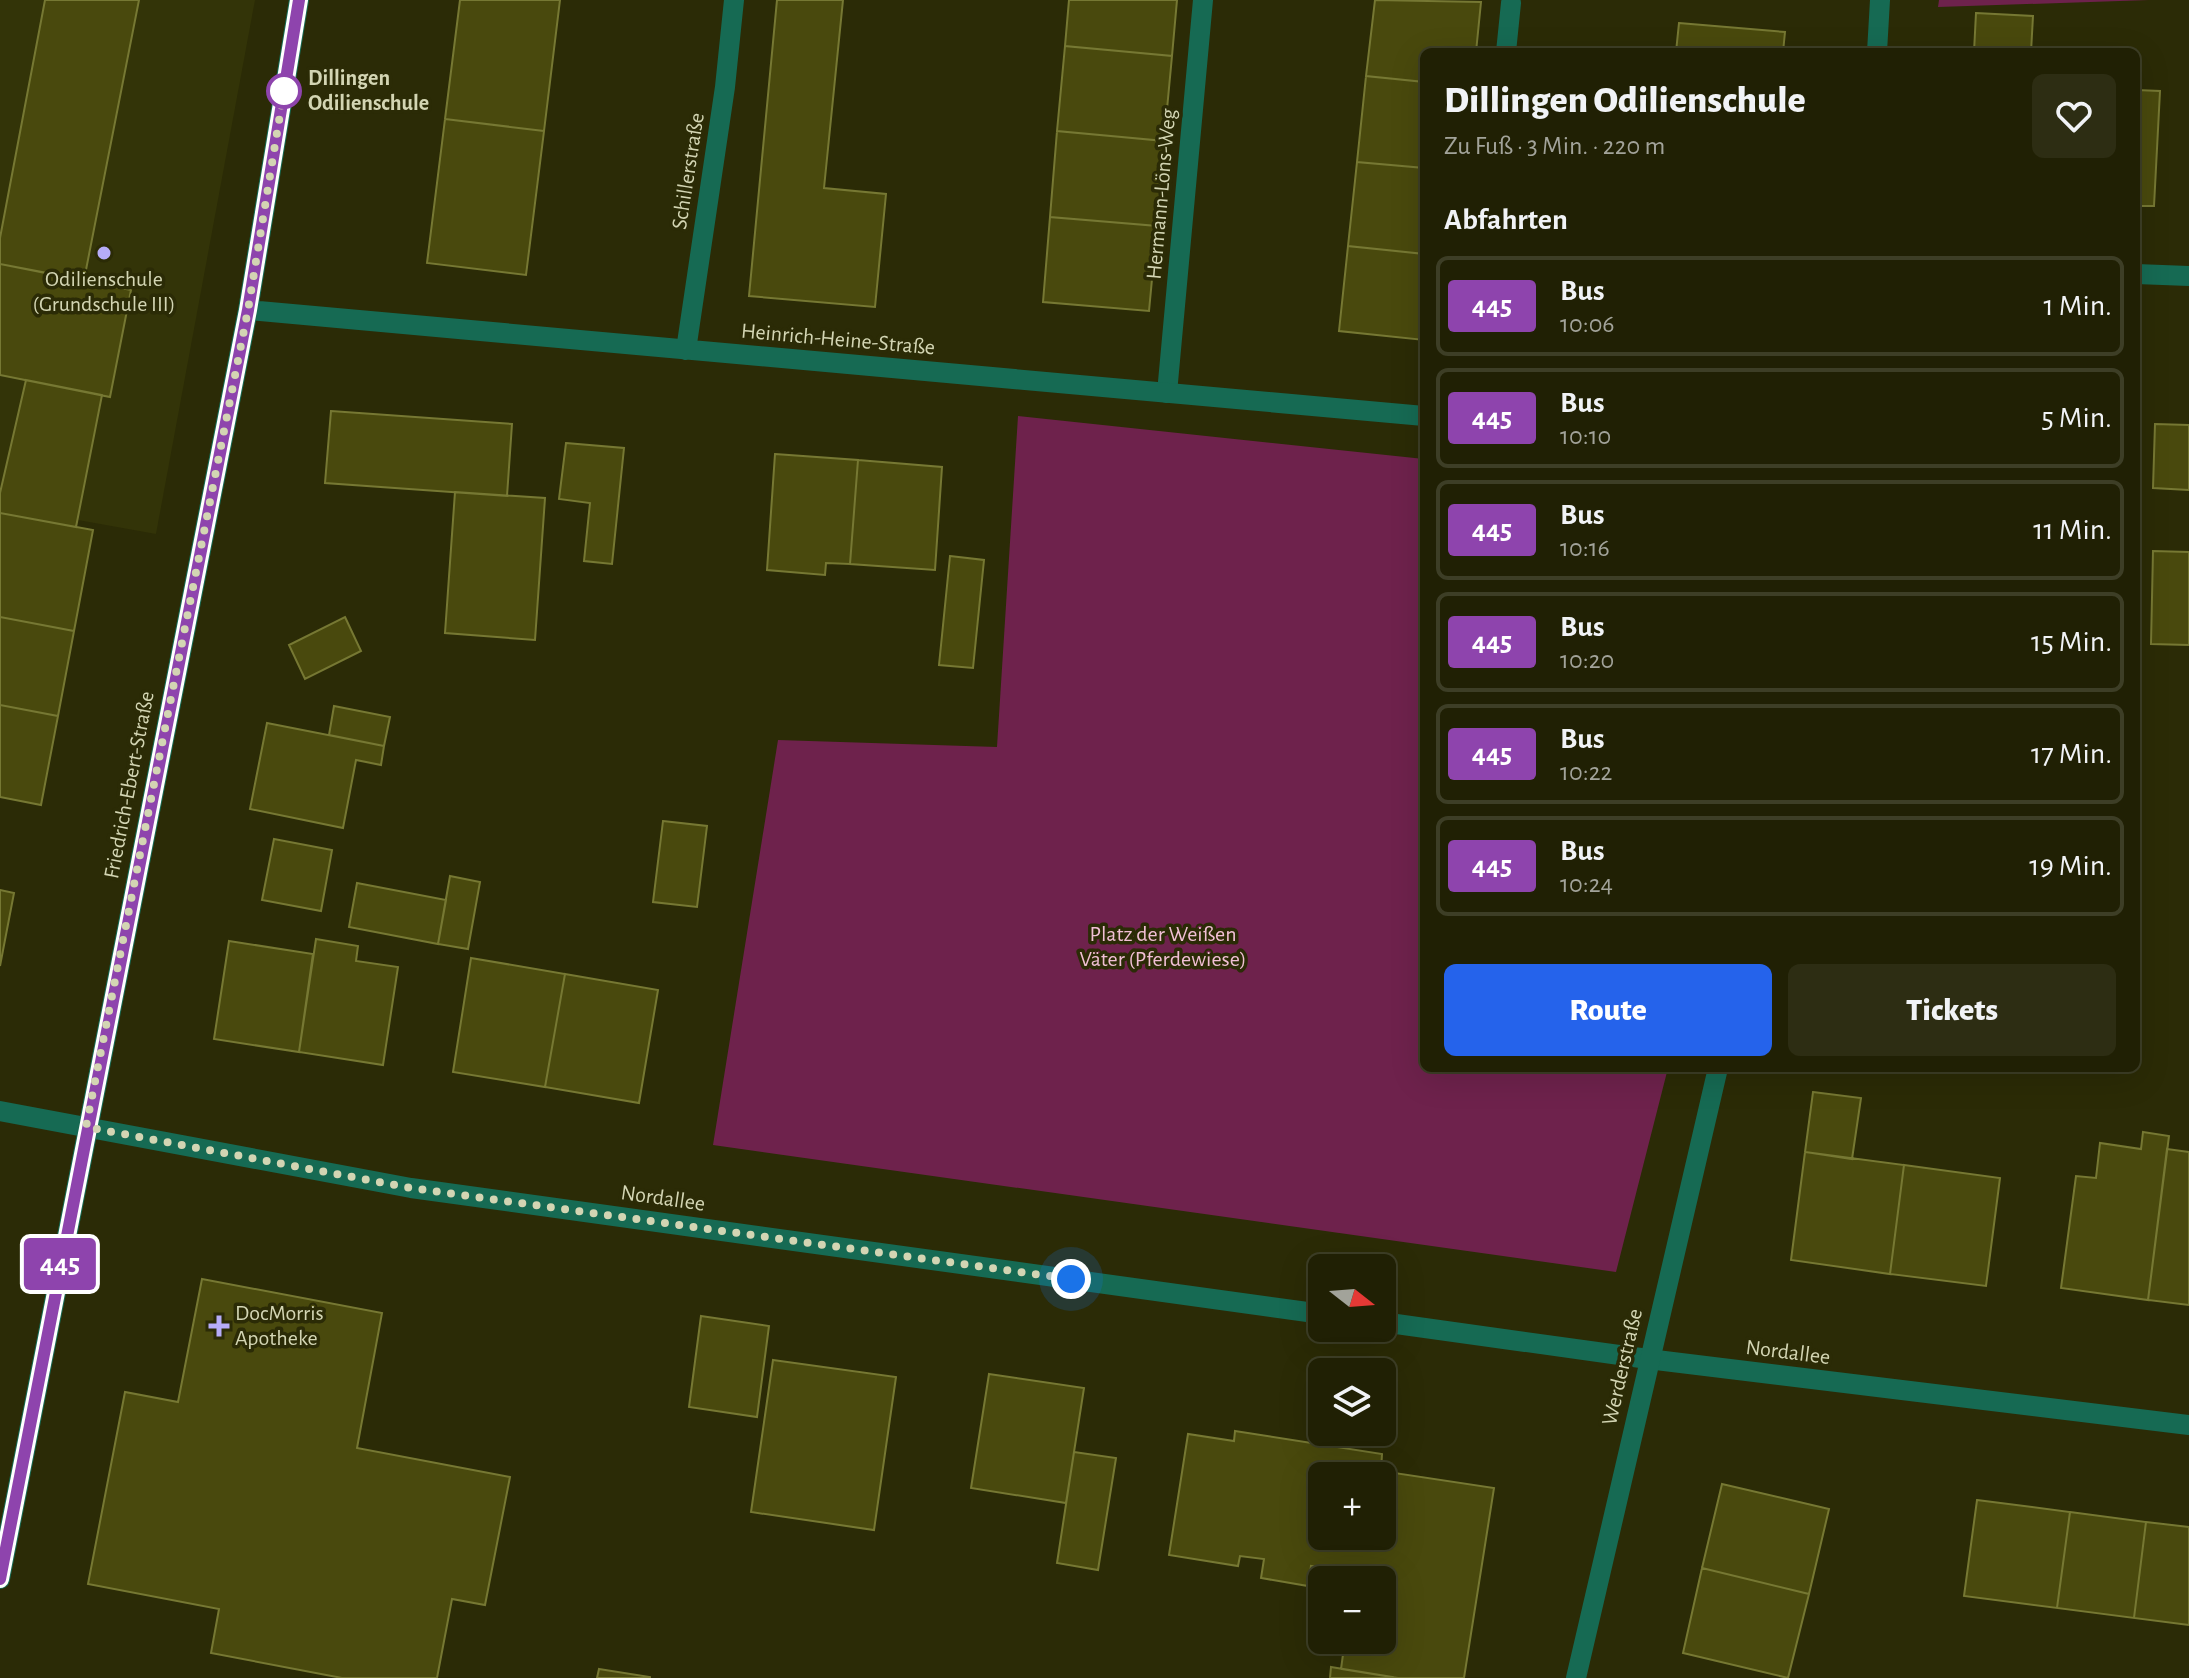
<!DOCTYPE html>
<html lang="de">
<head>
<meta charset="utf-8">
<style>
	:root { --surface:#202004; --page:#2d2d13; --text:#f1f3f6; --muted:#a2a39a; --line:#3d3e26; --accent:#2563eb }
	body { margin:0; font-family:"Alegreya Sans",sans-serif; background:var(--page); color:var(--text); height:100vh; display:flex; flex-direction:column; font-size:30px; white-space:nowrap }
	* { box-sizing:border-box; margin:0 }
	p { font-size:26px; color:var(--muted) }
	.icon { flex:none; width:44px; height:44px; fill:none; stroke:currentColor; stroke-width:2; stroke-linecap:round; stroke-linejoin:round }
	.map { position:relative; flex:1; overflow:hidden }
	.details { position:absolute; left:1420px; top:48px; width:720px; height:1024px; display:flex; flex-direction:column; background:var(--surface); border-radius:12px; box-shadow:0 8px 32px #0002,0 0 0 2px var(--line) }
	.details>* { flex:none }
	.badge { padding:0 16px; border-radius:6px; font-size:28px; line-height:52px }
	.needle { width:52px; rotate:107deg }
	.buttons { position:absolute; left:1308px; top:1254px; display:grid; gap:16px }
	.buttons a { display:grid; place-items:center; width:88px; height:88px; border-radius:12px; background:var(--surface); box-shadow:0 8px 32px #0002,0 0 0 2px var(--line); font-size:40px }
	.you { position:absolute; width:40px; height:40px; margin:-20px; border:6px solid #fff; border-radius:50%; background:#1a73e8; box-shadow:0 0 0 12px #1a73e833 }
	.map>.badge { position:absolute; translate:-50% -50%; box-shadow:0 0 0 4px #fff }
	h2 { padding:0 24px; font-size:30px; line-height:72px }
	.round { display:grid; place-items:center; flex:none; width:84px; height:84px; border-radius:12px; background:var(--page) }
	.summary { display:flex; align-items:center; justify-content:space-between; height:136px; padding:0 24px }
	h1 { font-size:38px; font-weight:800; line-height:60px }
	.button { display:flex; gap:16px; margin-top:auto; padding:16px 24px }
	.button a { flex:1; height:92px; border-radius:12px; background:var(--accent); color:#fff; font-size:32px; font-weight:800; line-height:92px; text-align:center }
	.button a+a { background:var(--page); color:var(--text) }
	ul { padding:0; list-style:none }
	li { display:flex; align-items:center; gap:24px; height:100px; margin:0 16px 12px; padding:0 8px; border:4px solid var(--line); border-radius:12px }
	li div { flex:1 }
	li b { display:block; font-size:30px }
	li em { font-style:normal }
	li .badge { min-width:88px; font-weight:700; text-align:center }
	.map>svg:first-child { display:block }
</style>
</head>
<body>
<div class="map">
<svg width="2189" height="1678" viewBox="0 0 2189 1678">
	<rect width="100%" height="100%" fill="#2b2b06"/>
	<path fill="#333408" d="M 0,0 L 255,0 L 156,534 L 0,506 Z"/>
	<path fill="#6e224c" d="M 1939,0 L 2149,0 L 1938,7 Z
		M 1018,416 L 1424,459 L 1424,1068 L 1668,1068 L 1616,1272 L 713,1145 L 778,740 L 997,747 Z"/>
	<path fill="#49490d" stroke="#767833" stroke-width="2" fill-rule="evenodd" d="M 45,0 L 139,0 L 84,280 L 0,264 L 0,238 Z
		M 460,0 L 560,0 L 544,131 L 445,119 Z
		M 777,0 L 843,0 L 824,188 L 886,194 L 875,307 L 749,296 Z
		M 1069,0 L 1177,0 L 1172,56 L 1065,46 Z
		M 1375,0 L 1481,2 L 1476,52 L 1424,52 L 1424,82 L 1366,76 Z
		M 1976,13 L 2033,16 L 2031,52 L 1974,52 Z
		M 1679,23 L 1785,32 L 1783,52 L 1676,52 Z
		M 1065,46 L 1172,56 L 1164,141 L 1057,131 Z
		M 1366,76 L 1424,82 L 1424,168 L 1357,162 Z
		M 2136,90 L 2160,91 L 2154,206 L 2136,206 Z
		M 445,119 L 544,131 L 526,275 L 427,263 Z
		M 1057,131 L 1164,141 L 1157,226 L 1050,217 Z
		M 1357,162 L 1424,168 L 1424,254 L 1348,246 Z
		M 1050,217 L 1157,226 L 1149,311 L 1043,302 Z
		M 1348,246 L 1424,254 L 1424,340 L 1339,331 Z
		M 0,264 L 131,290 L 110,397 L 0,375 Z
		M 26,380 L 102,395 L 76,527 L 0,513 L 0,493 Z
		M 331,411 L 512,424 L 507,496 L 325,483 Z
		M 2155,424 L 2189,425 L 2189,490 L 2153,488 Z
		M 566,443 L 624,448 L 612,564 L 584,561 L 590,503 L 559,499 Z
		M 775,454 L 858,460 L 850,564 L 826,563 L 825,575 L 767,570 Z
		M 858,460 L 942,467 L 935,570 L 850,564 Z
		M 455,492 L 545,498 L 535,640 L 445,633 Z
		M 0,513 L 93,530 L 74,631 L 0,617 Z
		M 2153,551 L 2189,552 L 2189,645 L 2151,644 Z
		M 950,556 L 984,560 L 973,668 L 939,665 Z
		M 0,617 L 74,631 L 58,716 L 0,705 Z
		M 345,617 L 361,651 L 305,679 L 289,645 Z
		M 0,705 L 58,716 L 41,805 L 0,797 Z
		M 334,706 L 390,717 L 384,746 L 329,735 Z
		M 267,723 L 384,746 L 381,765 L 356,760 L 343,828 L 250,809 Z
		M 663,821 L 707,826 L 697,907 L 653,902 Z
		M 274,839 L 332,850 L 321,911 L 262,900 Z
		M 450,876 L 480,882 L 468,949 L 438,944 Z
		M 357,883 L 446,900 L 438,944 L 349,927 Z
		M 0,890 L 14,893 L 0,966 Z
		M 316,939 L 358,946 L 356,961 L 398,967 L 383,1065 L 299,1052 Z
		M 229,941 L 313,954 L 299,1052 L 214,1039 Z
		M 471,958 L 565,974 L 545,1087 L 453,1072 Z
		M 565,974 L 658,990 L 639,1103 L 545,1087 Z
		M 1813,1092 L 1861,1098 L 1852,1159 L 1805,1152 Z
		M 2143,1132 L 2169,1136 L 2148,1300 L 2061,1288 L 2076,1176 L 2096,1178 L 2100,1143 L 2141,1149 Z
		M 2167,1149 L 2189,1152 L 2189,1305 L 2148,1300 Z
		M 1805,1152 L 1904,1165 L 1890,1274 L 1791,1260 Z
		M 1904,1165 L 2000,1178 L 1986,1286 L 1890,1274 Z
		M 202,1279 L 382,1313 L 357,1448 L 510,1477 L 485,1605 L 452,1599 L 437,1678 L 342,1678 L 211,1653 L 219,1609 L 88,1584 L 125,1392 L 178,1402 Z
		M 701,1316 L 769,1326 L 757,1417 L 689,1407 Z
		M 773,1360 L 896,1377 L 874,1530 L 751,1512 Z
		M 989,1374 L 1084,1388 L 1066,1503 L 971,1488 Z
		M 1235,1431 L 1382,1454 L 1381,1471 L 1494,1488 L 1464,1678 L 1398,1678 L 1341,1669 L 1345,1640 L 1382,1640 L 1382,1580 L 1355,1580 L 1356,1573 L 1311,1566 L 1308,1586 L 1261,1578 L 1264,1559 L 1240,1556 L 1238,1566 L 1169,1555 L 1188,1434 L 1234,1441 ZM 1322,1476 L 1382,1476 L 1382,1536 L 1322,1536 Z
		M 1074,1452 L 1116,1458 L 1098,1570 L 1057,1563 Z
		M 1722,1484 L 1829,1509 L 1809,1594 L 1702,1568 Z
		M 1977,1500 L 2070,1512 L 2057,1608 L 1964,1596 Z
		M 2070,1512 L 2146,1522 L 2134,1618 L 2057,1608 Z
		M 2146,1522 L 2189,1527 L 2189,1625 L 2134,1618 Z
		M 1702,1568 L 1809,1594 L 1788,1678 L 1683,1653 Z
		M 1331,1667 L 1392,1677 L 1391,1678 L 1330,1678 Z
		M 599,1669 L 650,1677 L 650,1678 L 597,1678 Z"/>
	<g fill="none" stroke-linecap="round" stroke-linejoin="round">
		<path stroke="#166a53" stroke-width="20" d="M 1506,52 L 1511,3
			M 1167,393 L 1203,0"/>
		<path stroke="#166a53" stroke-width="20" d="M 2136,274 L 2189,276
			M 248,310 L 1424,416
			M 686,350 L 725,87 L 734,0
			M 0,1111 L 411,1188 L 1322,1314
			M 1382,1322 L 1648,1359 L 2189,1425
			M 0,1579 L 248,310 L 299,0"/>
		<path stroke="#166a53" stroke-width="20" d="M 1877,52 L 1880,0
			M 1576,1678 L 1718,1068"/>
	</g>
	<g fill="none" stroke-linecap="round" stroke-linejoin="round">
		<g stroke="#fff" stroke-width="18">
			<path id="line" d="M 0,1579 L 248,310 L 299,0"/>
		</g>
		<use href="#line" stroke="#8e44ad" stroke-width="12"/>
		<path stroke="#d3d5b3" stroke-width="8" stroke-dasharray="0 14.4" d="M 284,91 L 285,84 L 248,310 L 86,1127 L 411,1188 L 1071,1279"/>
	</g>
	<circle fill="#fff" stroke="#8e44ad" stroke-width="4" cx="284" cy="91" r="16"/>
	<g fill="#b6acf8" stroke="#2b2b06" stroke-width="3">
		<circle cx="104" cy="253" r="8"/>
		<path d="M215 1314h8v8h8v8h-8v8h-8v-8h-8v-8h8z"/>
	</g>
	<g text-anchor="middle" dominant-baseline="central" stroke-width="7" stroke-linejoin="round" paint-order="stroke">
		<g font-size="22" font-weight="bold" fill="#d3d5b3" stroke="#2b2b06" text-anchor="start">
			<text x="308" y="78">Dillingen<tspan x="308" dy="25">Odilienschule</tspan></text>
		</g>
		<g font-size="22" fill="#d3d5b3" stroke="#2b2b06">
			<text transform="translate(688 171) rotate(-81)">Schillerstraße</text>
			<text transform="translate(1161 194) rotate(-85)">Hermann-Löns-Weg</text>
			<text transform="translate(838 339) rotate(5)">Heinrich-Heine-Straße</text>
			<text transform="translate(129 785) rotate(-79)">Friedrich-Ebert-Straße</text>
			<text transform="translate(663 1198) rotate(8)">Nordallee</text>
			<text transform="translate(1788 1352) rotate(7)">Nordallee</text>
			<text transform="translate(1622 1367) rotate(-77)">Werderstraße</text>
		</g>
		<g font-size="22" fill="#d3d5b3" stroke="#2b2b06">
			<text x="104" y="279">Odilienschule<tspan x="104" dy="25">(Grundschule III)</tspan></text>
			<text x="235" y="1313" text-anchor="start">DocMorris<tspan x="235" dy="25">Apotheke</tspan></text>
		</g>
		<g font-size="22" fill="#f1bfd5" stroke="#2b2b06">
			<text x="1163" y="934">Platz der Weißen<tspan x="1163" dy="25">Väter (Pferdewiese)</tspan></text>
		</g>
	</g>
</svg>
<div class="buttons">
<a><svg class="needle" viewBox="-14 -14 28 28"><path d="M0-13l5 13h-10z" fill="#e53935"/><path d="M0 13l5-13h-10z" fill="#a2a39a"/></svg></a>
<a><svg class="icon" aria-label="layers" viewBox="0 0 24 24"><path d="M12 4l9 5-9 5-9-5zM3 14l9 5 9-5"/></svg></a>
<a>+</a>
<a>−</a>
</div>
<div class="you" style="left:1071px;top:1279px"></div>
<b class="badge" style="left:60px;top:1264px;background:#8e44ad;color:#fff">445</b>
<section class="details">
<div class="summary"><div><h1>Dillingen Odilienschule</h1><p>Zu Fuß · 3 Min. · 220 m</p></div><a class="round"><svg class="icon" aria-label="heart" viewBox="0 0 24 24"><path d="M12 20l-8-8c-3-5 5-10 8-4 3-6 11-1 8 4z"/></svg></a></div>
<h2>Abfahrten</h2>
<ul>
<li><span class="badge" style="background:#8e44ad;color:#fff">445</span><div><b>Bus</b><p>10:06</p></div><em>1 Min.</em></li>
<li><span class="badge" style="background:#8e44ad;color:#fff">445</span><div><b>Bus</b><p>10:10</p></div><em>5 Min.</em></li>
<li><span class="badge" style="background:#8e44ad;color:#fff">445</span><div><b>Bus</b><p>10:16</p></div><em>11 Min.</em></li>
<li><span class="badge" style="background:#8e44ad;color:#fff">445</span><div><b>Bus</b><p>10:20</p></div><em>15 Min.</em></li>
<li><span class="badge" style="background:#8e44ad;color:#fff">445</span><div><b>Bus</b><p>10:22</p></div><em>17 Min.</em></li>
<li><span class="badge" style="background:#8e44ad;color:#fff">445</span><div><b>Bus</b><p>10:24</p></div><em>19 Min.</em></li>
</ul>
<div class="button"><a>Route</a><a>Tickets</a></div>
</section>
</div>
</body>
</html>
